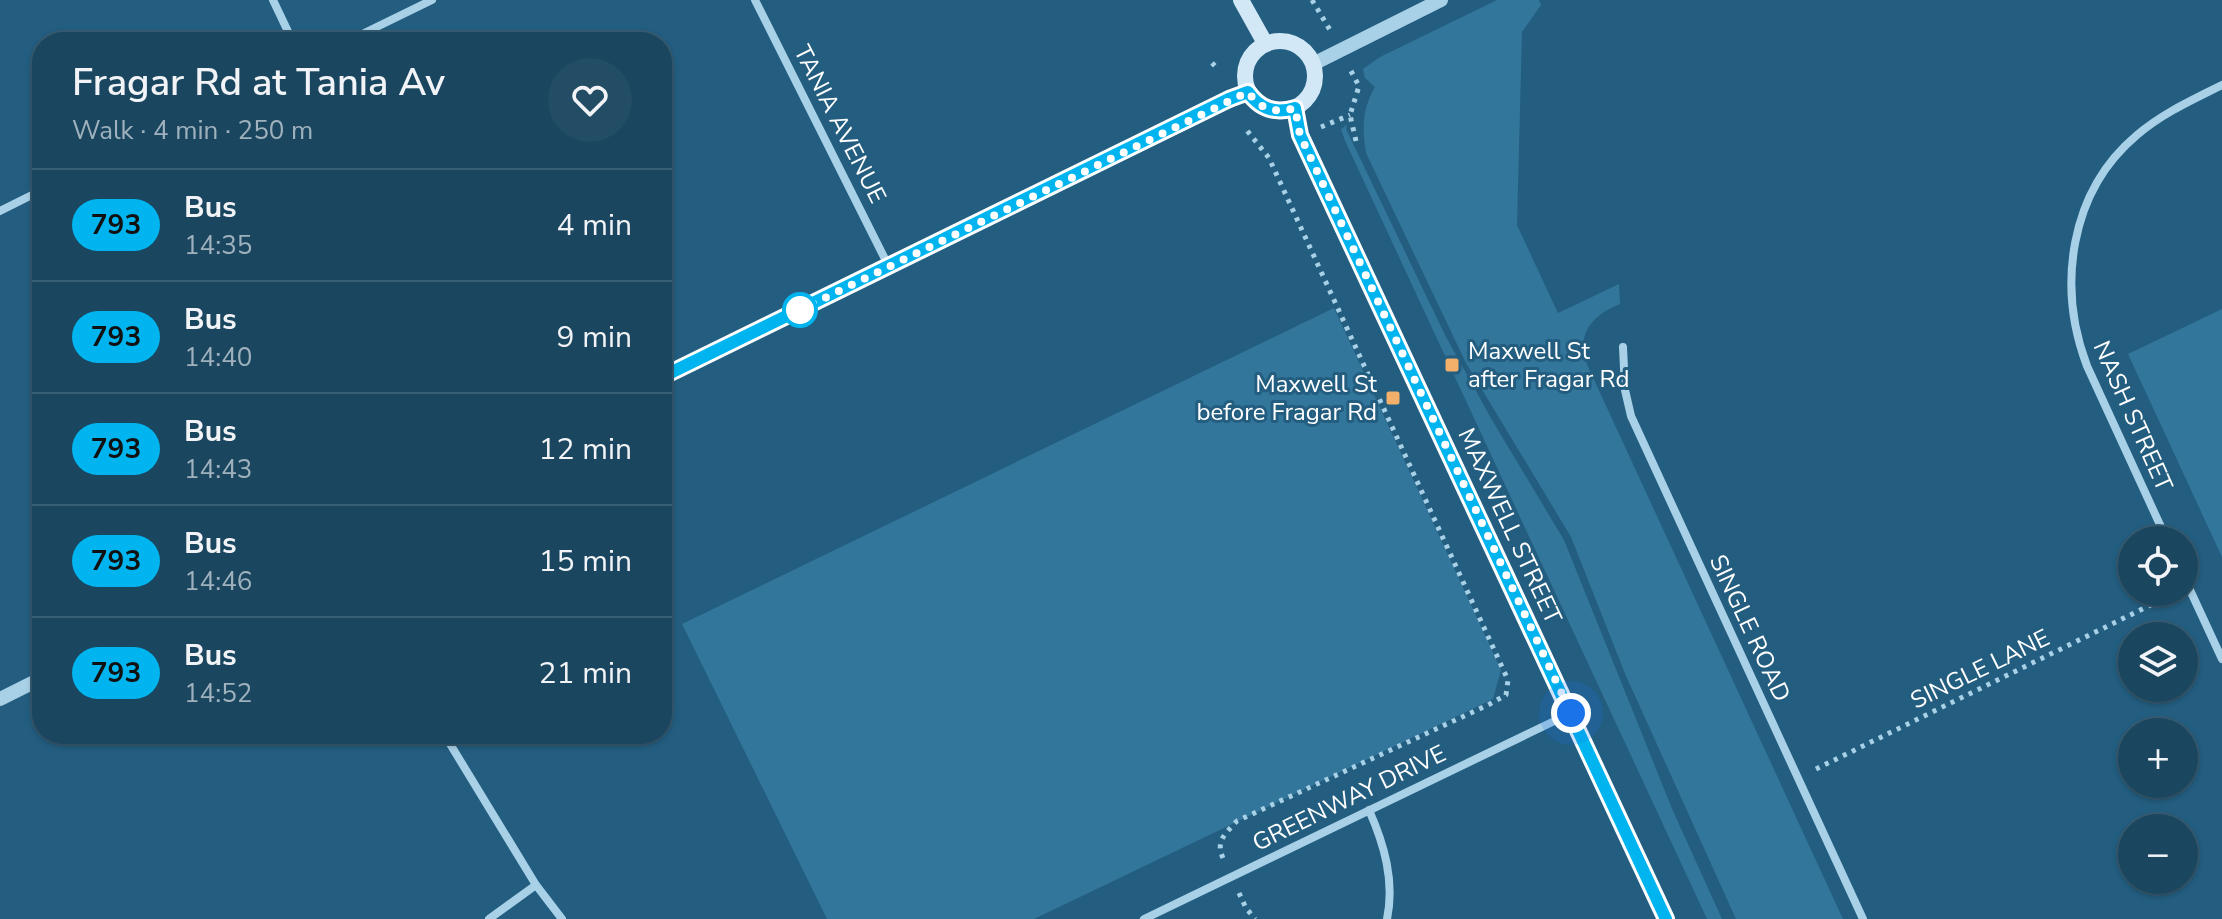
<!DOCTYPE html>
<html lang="en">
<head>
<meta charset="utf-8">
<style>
	:root { --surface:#1a465f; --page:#234d65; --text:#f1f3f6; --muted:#9fb1bd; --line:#385e74 }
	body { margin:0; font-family:"Nunito Sans",sans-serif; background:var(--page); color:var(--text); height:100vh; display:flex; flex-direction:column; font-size:30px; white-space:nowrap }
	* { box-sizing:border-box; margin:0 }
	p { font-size:26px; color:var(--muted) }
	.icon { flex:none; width:44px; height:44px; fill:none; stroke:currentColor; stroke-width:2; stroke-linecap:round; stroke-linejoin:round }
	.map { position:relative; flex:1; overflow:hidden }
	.details { position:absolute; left:32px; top:32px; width:640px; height:712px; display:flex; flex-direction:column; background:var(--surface); border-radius:32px; box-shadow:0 2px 6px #0004,0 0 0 2px var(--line) }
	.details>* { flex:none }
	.badge { padding:0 16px; border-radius:26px; font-size:28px; line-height:52px }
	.fabs { position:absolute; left:2118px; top:526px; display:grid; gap:16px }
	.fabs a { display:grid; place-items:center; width:80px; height:80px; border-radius:50%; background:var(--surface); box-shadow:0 2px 6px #0004,0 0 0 2px var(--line); font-size:40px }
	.you { position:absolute; width:40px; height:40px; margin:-20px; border:6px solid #fff; border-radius:50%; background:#1a73e8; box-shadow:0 0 0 12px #1a73e833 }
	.map>.badge { position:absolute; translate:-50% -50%; box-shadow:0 0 0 4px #fff }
	.round { display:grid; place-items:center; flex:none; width:84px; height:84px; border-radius:42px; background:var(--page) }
	.overview { display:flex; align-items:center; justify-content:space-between; height:136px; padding:0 40px }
	h1 { font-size:38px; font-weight:600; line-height:60px }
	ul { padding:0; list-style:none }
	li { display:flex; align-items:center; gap:24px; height:112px; padding:0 40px; border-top:2px solid var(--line) }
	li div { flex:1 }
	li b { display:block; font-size:30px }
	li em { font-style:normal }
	li .badge { min-width:88px; font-weight:700; text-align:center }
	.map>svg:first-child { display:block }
</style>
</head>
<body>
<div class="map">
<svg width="2222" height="919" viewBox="0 0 2222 919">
	<rect width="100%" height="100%" fill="#235d7f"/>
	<path fill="#33769b" d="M 1497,0 L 1539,0 L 1541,5 L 1522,32 L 1517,225 L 1558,313 L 1619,284 L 1620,304 C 1595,314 1579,330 1584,358 L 1843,919 L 1736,919 L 1626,676 L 1571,537 L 1466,363 L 1366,153 C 1362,129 1362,109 1375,87 L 1365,78 L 1363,69 L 1380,57 Z
		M 1347,124 L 1346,129 L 1445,335 L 1492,420 L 1564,540 L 1673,811 L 1722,919 L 1707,919 L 1346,143 L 1341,130 Z
		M 1334,308 L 1501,670 L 1493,699 L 1034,919 L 827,919 L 682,624 Z
		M 2222,309 L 2222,557 L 2128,354 Z"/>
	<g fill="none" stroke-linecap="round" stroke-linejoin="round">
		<path stroke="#a8d0e6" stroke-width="5" stroke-dasharray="4 6" stroke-linecap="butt" d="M 1312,0 L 1330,30
			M 1212,63 L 1218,69
			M 1351,71 L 1359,86 L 1350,115 L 1356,141
			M 1321,127 L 1350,115
			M 1816,769 L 2173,594
			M 1223,858 C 1215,841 1226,833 1237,821 L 1488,705 L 1506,695 L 1508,680 L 1269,158 L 1245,128
			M 1239,893 L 1246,908 L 1255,919"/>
		<path stroke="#a8d0e6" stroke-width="8" d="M 273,0 L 293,42
			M 755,0 L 889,267
			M 346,42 L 432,0
			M 0,211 L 42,190
			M 1623,347 L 1625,390 L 1631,416 L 1863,919
			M 2167,540 L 2087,366 C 2057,287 2069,192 2137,135 C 2163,113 2192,100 2222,85
			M 2184,577 L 2222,659
			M 444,734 L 536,885 L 562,919
			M 1369,810 C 1384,844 1395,881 1387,919
			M 489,919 L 536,885
			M 1144,919 L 1571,713"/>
		<path stroke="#a8d0e6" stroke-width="14" d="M 1313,64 L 1441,0
			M 662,377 L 1248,92
			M 0,699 L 42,678"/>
		<path stroke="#d2e8f6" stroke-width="16" d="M 1241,0 L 1265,43
			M1245 76a35 35 0 1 1 70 0a35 35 0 1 1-70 0Z
			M 1295,108 L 1300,135 L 1666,919"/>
	</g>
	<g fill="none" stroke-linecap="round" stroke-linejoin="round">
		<g stroke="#fff" stroke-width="18">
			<path id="line" d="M 662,377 L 1229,99 L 1248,92 C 1260,109 1275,114 1295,108 L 1300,135 L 1666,919"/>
		</g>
		<use href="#line" stroke="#00b5ef" stroke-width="12"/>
		<path stroke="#fff" stroke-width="8" stroke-dasharray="0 14.4" d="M 800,310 L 1248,92 C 1260,109 1275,114 1295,108 L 1300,135 L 1571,713"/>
	</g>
	<circle fill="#fff" stroke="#00b5ef" stroke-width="4" cx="800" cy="310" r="16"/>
	<g fill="#f2b06a" stroke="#235d7f" stroke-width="3">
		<rect x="1444" y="357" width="16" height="16" rx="4"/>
		<rect x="1385" y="390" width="16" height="16" rx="4"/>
	</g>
	<g text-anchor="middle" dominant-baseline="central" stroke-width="6" stroke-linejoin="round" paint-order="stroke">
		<g font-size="24" fill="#fff" stroke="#235d7f">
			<text transform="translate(840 124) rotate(63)">TANIA AVENUE</text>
			<text transform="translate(2133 416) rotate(66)">NASH STREET</text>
			<text transform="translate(1510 526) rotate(65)">MAXWELL STREET</text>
			<text transform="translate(1750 628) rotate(65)">SINGLE ROAD</text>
			<text transform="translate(1980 669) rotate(-26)">SINGLE LANE</text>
			<text transform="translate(1349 798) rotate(-26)">GREENWAY DRIVE</text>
		</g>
		<g font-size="24" fill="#fff" stroke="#235d7f" text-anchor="start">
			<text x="1468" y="351">Maxwell St<tspan x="1468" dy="28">after Fragar Rd</tspan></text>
			<text x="1377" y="384" text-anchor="end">Maxwell St<tspan x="1377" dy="28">before Fragar Rd</tspan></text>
		</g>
	</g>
</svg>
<div class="fabs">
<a><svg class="icon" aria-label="locate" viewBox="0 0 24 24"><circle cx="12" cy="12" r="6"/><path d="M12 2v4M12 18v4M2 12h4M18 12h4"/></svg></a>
<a><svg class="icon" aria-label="layers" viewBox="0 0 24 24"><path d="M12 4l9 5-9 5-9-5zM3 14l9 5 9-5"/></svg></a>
<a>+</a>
<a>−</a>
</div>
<div class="you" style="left:1571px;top:713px"></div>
<section class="details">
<div class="overview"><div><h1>Fragar Rd at Tania Av</h1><p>Walk · 4 min · 250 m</p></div><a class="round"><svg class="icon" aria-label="heart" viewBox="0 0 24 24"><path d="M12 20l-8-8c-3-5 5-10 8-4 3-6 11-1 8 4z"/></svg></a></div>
<ul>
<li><span class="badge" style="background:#00b5ef;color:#111">793</span><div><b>Bus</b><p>14:35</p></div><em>4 min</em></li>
<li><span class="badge" style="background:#00b5ef;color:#111">793</span><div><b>Bus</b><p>14:40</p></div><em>9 min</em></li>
<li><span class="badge" style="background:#00b5ef;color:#111">793</span><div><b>Bus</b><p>14:43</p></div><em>12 min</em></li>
<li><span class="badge" style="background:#00b5ef;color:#111">793</span><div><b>Bus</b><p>14:46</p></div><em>15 min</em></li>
<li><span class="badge" style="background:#00b5ef;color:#111">793</span><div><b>Bus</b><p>14:52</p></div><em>21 min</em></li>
</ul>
</section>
</div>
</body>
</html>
